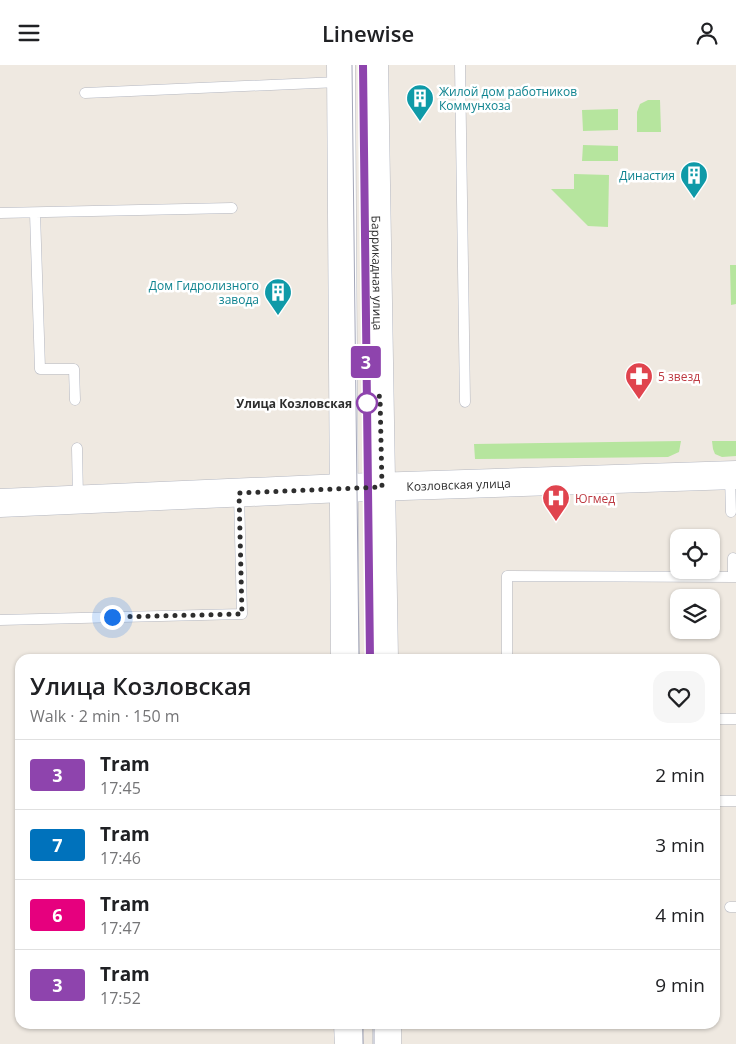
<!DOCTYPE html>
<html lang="en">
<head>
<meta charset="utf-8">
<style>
	:root { --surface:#fff; --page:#f6f6f6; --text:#202124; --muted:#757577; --line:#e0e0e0 }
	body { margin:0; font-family:"Open Sans",sans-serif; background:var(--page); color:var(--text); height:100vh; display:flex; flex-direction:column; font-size:19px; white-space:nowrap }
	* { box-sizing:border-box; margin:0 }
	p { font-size:16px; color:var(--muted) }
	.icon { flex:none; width:28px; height:28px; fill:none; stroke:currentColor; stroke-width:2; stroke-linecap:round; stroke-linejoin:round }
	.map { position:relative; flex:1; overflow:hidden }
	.sheet { position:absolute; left:15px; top:589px; width:705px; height:375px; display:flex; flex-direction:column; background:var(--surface); border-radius:15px; box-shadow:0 1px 4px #0004 }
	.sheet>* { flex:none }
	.badge { padding:0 10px; border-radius:4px; font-size:18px; line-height:32px }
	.buttons { position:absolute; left:670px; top:464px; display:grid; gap:10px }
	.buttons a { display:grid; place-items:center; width:50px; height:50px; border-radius:10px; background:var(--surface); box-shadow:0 1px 4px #0004; font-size:25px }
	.you { position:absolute; width:25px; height:25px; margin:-12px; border:4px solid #fff; border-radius:50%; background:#1a73e8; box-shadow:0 0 0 8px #1a73e833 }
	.map>.badge { position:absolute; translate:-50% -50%; box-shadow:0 0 0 2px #fff }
	.round { display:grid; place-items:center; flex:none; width:52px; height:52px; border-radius:15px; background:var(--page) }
	.overview { display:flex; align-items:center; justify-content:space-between; height:85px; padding:0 15px }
	h1 { font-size:24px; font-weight:600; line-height:38px }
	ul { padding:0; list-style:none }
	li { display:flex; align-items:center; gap:15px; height:70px; padding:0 15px; border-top:1px solid var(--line) }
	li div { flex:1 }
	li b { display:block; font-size:19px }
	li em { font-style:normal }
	li .badge { min-width:55px; font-weight:700; text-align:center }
	header { display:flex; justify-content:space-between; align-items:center; height:65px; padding:0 15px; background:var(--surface); font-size:22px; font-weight:600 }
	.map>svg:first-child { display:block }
</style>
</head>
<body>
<header><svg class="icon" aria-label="menu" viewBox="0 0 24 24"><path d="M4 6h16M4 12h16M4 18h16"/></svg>Linewise<svg class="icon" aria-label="person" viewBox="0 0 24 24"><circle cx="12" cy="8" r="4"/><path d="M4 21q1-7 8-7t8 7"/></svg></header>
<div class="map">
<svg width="736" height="979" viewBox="0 0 736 979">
	<rect width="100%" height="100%" fill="#efe9e1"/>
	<path fill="#b6e59e" d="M 648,35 L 660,35 L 661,67 L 637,67 L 637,47 L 640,39 Z
		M 618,44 L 618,65 L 583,66 L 582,45 Z
		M 583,80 L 618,81 L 618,96 L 582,96 Z
		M 574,109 L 609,110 L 608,162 L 588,161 L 551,124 L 574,124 Z
		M 730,200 L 736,200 L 736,239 L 731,240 Z
		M 681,376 L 679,387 L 668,392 L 475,394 L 474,379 Z
		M 712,376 L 736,376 L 736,391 L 722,392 L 715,389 L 713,384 Z"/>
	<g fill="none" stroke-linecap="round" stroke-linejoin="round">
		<g stroke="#b4b7c1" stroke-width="11">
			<path id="lane" d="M 460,0 L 465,337
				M 85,28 L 339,17
				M 0,148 L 232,143
				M 35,148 L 40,304 L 74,304 L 75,335
				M 77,383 L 78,433
				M 730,411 L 731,447
				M 733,493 L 733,512
				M 0,555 L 242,549 L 239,429
				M 507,594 L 507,511 L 736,512
				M 715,654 L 736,654
				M 715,736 L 736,736
				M 730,842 L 736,842"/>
		</g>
		<g stroke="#b4b7c1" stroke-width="29">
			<g id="secondary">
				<path d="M 341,0 L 345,594"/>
				<path id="s1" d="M 374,0 L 384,594"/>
				<path id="s2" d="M 0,438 L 343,423 L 736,410"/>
				<path d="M 348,959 L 349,979"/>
				<path d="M 387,959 L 387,979"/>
			</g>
		</g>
		<use href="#lane" stroke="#fff" stroke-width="10"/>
		<use href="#secondary" stroke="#fff" stroke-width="28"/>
		<path stroke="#a3a6b8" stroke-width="1" d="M 352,0 L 359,594
			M 363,0 L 370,594
			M 363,959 L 363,979
			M 374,959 L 374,979"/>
	</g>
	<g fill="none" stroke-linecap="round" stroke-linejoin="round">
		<g stroke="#fff" stroke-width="11">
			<path id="line" d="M 363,0 L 370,594"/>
		</g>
		<use href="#line" stroke="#8e44ad" stroke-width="8"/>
		<path stroke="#2e2e2e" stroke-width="5" stroke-dasharray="0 9" d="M 112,552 L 242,549 L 239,428 L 382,422 L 380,331 L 367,338"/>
	</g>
	<defs>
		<g id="building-pin" transform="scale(1.4375)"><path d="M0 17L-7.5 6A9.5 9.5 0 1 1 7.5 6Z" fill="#0f9aa8" stroke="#fff"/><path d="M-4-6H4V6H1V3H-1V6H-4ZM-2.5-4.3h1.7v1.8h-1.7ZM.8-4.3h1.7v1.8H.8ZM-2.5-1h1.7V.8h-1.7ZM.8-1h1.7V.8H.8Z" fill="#fff"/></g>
		<g id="pharmacy-pin" transform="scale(1.4375)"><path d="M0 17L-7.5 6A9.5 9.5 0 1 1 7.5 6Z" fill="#e0444e" stroke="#fff"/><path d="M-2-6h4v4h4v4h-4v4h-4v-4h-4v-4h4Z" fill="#fff"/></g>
		<g id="hospital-pin" transform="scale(1.4375)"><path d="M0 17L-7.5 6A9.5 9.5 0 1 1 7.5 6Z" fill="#e0444e" stroke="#fff"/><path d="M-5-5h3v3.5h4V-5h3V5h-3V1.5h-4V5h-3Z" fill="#fff"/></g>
	</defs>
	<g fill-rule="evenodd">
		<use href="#building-pin" x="420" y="33"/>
		<use href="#building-pin" x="694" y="110"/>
		<use href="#building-pin" x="278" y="227"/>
		<use href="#pharmacy-pin" x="639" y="311"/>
		<use href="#hospital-pin" x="556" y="433"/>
	</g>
	<circle fill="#fff" stroke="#8e44ad" stroke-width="2.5" cx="367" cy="338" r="10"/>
	<g text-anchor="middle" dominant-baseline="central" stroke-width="5" stroke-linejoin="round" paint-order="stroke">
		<g font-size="12" fill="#0d838f" stroke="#fff" text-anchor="end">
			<text x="439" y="26" text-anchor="start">Жилой дом работников<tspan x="439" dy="14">Коммунхоза</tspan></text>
			<text x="675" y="110">Династия</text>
			<text x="259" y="220">Дом Гидролизного<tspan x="259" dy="14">завода</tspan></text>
		</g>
		<g font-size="12" fill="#2e2e2e" stroke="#fff">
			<text stroke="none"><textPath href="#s1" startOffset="208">Баррикадная улица</textPath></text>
			<text stroke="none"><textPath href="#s2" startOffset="459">Козловская улица</textPath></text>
		</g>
		<g font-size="12" fill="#be3a42" stroke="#fff" text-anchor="start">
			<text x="658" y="311">5 звезд</text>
			<text x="575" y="433">Югмед</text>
		</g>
		<g font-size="12" font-weight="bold" fill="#2e2e2e" stroke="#fff" text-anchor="end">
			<text x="352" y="338">Улица Козловская</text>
		</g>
	</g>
</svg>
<div class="buttons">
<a><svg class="icon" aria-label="locate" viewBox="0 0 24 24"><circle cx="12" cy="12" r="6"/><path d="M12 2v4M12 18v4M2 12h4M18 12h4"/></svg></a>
<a><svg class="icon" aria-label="layers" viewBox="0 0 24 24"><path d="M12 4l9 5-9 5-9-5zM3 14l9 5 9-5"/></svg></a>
</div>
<div class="you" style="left:112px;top:552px"></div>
<b class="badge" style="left:366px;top:297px;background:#8e44ad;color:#fff">3</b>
<section class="sheet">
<div class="overview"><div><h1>Улица Козловская</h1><p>Walk · 2 min · 150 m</p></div><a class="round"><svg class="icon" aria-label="heart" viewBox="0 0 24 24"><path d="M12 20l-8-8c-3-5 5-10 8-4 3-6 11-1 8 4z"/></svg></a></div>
<ul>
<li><span class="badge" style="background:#8e44ad;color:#fff">3</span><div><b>Tram</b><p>17:45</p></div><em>2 min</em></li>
<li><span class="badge" style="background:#0072bc;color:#fff">7</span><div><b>Tram</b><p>17:46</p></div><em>3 min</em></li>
<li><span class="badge" style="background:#e6007e;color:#fff">6</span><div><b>Tram</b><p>17:47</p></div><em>4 min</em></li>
<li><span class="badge" style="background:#8e44ad;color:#fff">3</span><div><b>Tram</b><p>17:52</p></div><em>9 min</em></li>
</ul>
</section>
</div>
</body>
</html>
